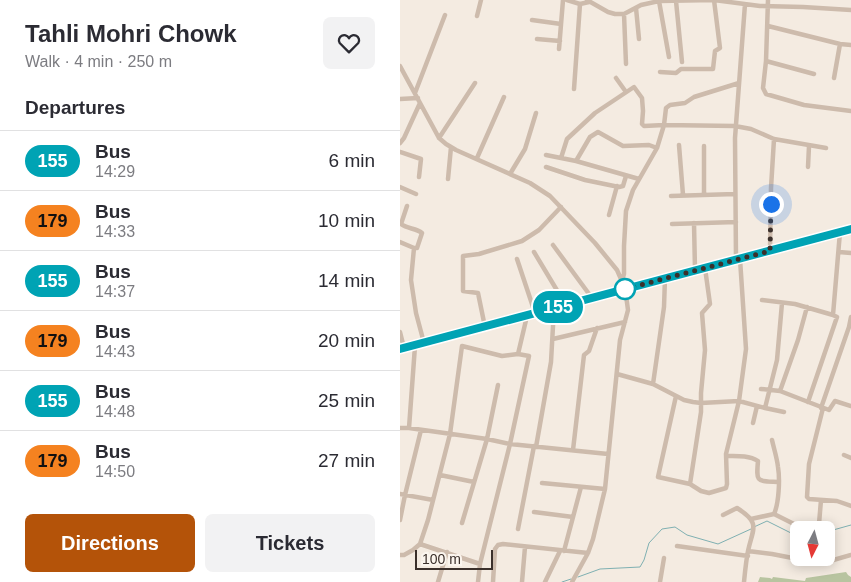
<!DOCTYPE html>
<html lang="en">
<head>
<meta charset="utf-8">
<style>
	:root { --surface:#fff; --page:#f2f2f3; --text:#2b2b33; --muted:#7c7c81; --line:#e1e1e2; --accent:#b45309 }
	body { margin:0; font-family:Helvetica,sans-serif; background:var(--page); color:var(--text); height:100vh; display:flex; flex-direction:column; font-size:19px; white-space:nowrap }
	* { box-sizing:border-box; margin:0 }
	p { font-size:16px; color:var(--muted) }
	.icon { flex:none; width:28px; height:28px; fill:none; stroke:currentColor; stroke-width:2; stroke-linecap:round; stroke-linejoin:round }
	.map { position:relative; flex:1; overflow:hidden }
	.side { display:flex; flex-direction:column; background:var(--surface); width:400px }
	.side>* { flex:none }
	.badge { padding:0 10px; border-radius:16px; font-size:18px; line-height:32px }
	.needle { width:32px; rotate:186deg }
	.fabs { position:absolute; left:390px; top:521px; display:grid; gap:10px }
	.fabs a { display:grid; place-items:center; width:45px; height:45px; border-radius:8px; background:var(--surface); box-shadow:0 2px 12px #0003; font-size:25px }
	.scale { position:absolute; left:15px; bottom:12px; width:78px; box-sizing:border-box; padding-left:5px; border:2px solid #3b302b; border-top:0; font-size:14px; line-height:18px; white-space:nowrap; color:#3b302b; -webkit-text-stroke:4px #fbf5ee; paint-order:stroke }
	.you { position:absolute; width:25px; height:25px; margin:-12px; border:4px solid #fff; border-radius:50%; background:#1a73e8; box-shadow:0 0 0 8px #1a73e833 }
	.map>.badge { position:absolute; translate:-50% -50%; box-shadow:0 0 0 2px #fff }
	h2 { padding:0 25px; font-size:19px; line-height:45px }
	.round { display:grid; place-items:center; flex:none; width:52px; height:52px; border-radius:8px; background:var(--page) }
	.overview { display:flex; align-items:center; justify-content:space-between; height:85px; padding:0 25px }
	h1 { font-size:24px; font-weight:600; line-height:38px }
	.action { display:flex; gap:10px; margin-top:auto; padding:10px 25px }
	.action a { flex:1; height:58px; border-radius:8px; background:var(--accent); color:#fff; font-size:20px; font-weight:600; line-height:58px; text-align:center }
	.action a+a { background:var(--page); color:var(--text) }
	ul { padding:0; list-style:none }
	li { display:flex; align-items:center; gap:15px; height:60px; padding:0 25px; border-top:1px solid var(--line) }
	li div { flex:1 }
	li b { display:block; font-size:19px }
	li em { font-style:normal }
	li .badge { min-width:55px; font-weight:700; text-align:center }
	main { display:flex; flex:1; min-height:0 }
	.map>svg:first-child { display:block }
</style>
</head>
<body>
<main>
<section class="side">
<div class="overview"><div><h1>Tahli Mohri Chowk</h1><p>Walk · 4 min · 250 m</p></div><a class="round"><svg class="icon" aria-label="heart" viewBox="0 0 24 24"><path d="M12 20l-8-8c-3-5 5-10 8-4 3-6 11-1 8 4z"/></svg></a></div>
<h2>Departures</h2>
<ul>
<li><span class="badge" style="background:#00a3b4;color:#fff">155</span><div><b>Bus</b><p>14:29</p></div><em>6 min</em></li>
<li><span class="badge" style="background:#f58220;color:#111">179</span><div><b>Bus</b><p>14:33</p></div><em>10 min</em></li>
<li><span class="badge" style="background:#00a3b4;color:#fff">155</span><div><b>Bus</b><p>14:37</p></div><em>14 min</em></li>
<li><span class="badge" style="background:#f58220;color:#111">179</span><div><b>Bus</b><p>14:43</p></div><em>20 min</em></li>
<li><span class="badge" style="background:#00a3b4;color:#fff">155</span><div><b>Bus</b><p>14:48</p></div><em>25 min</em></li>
<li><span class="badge" style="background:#f58220;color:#111">179</span><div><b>Bus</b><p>14:50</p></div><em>27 min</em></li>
</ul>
<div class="action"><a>Directions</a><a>Tickets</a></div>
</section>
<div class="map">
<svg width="451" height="582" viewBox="0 0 451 582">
	<rect width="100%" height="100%" fill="#f4ebe1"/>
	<path fill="#b8c4a0" d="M 446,572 L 448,575 L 451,577 L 451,582 L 358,582 L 360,577 L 370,578 L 372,579 L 373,577 L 405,581 L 406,578 Z"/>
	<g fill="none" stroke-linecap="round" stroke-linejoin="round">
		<path stroke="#7fb0b2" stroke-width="1" d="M 354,527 L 367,521 L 399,537
			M 426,532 L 451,525
			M 178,577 L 200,569 L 240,567 L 244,560 L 249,543 L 262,529 L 275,527 L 287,535 L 318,544 L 351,529
			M 162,582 L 171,579"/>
		<path stroke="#cdbbac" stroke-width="4.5" d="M 167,0 L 180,4 L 189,2
			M 187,0 L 208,12 L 215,14 L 224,14 L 241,5 L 259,1 L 314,0 L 360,6 L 403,7 L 451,10
			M 368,0 L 366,61 L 363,88 L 366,94 L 404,105 L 451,111
			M 259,1 L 269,57
			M 276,1 L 282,62
			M 236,8 L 239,39
			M 224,14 L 226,64
			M 77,16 L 81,0
			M 132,20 L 161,24
			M 368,26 L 440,44 L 451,45
			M 137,39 L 160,41
			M 159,49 L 163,0
			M 366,61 L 414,74
			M 0,66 L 39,138 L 46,144 L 56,150 L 130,183 L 150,196 L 195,243 L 217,270 L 225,288 L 228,310 L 220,340 L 205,489 L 193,539 L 188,553 L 172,582
			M 260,72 L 276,73 L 281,69 L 313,69 L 315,51 L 320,48 L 314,0
			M 216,78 L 226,92
			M 434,78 L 440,44
			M 174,89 L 180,4
			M 15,93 L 45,15
			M 0,99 L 18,98
			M 39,138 L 75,83
			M 0,143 L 4,138 L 20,103
			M 279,145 L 283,195
			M 304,146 L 304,195
			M 0,152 L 21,159 L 19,177
			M 146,155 L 176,161 L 239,179
			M 77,158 L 104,97
			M 161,158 L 167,139 L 195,113 L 234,87 L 242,98 L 243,111 L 242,124 L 244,126 L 264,125 L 335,126 L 351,129 L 374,139 L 426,148
			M 176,161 L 190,137 L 198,132 L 223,146 L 249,145 L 257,148
			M 146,167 L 185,180 L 219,187 L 223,186 L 226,176
			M 408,167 L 409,146
			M 110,174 L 125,149 L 136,113
			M 48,179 L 51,147
			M 0,187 L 16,194
			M 271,196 L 335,194
			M 7,206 L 1,224 C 7,229 16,228 22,233 L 17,248 L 14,248
			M 209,215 L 217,186
			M 294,223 L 295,270
			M 272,224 L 336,222
			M 0,242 L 14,248
			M 153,245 L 192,298
			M 14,248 L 11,280 L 16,313 L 24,343
			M 370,251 L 371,188 L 374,139
			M 134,252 L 158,292 L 164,305
			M 439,252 L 451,253
			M 117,259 L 135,313
			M 336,260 L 335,138 L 345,4
			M 222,281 L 224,274 L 224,246 L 226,211 L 233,190 L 257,148 L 264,125 L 266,108 L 270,105 L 285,103 L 294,97 L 339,83
			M 362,300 L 395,304 L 433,315 L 437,317 L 408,402
			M 433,315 L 440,232
			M 85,327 L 78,293 L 63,291 L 63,256 L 79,254 L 122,241 L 139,230 L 161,207
			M 0,332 L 4,348
			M 153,339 L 225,322
			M 217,374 L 253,384 L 284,400 L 293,402 L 301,403 L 339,401 L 365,408 L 377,360 L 382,303
			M 253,384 L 264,307 L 265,278
			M 361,389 L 380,391 L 429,410 L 435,401 L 451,406
			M 380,391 L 398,340 L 407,307
			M 276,396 L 258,477 L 290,484 L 301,491 L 309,493 L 326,488 L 327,484 L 326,454 L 339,401 L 346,349 L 340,259
			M 365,408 L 384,412
			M 421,408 L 449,327 L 451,317
			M 423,408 L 409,464 L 407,497 L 409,499 L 437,501 L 451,506
			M 353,423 L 357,406
			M 0,428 L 9,428 L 87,439 L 110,444 L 208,454
			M 9,428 L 15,346
			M 136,447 L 151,362 L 154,308
			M 173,450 L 184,355 L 189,351 L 197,328
			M 444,455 L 451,458
			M 326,456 C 336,456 349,455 358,461 C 356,483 357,481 378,482
			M 40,475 L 74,482
			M 142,483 L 205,489
			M 290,484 L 301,412 L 301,393 L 305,350 L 302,313 L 310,304 L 305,268
			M 0,494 L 33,500
			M 134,512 L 173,517
			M 374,514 L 400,527 L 416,528 L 419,527 L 419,524 L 421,500
			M 323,515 L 337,508 C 361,523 353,528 348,551 C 346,561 345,572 344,582
			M 351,519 L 374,514 C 379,503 380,479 378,467 C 377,458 374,449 372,440
			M 0,520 L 5,495 L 21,430
			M 62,523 L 87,439 L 98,385
			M 118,529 L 134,446
			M 20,544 L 80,564
			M 277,546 L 348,556
			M 164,551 L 181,487
			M 348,551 L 372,554 L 413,562 L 423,563 L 451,555
			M 0,555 L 4,555 L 13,550 L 20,544 L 28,520 L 50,434 L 62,346 L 102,356 L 118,354
			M 38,582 L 47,552
			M 78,582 L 80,564 L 110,444 L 129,356 L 118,354 L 127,316
			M 93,582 L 95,549 L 98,545 L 103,544 L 188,553
			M 122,582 L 125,547
			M 145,582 L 160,551
			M 260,582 L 264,558"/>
		<path stroke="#a18a7d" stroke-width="6" d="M 0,349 L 451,229"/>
	</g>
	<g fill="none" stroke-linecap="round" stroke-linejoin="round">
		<g stroke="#fff" stroke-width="11">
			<path id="line" d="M 0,349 L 451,229"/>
		</g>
		<use href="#line" stroke="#00a3b4" stroke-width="8"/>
		<path stroke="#3b302b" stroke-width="5" stroke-dasharray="0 9" d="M 225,289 L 370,251 L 371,204"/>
	</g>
	<circle fill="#fff" stroke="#00a3b4" stroke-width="2.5" cx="225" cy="289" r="10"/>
</svg>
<div class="fabs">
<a><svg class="needle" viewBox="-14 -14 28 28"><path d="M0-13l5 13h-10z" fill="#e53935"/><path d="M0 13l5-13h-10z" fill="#7c7c81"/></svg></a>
</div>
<div class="scale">100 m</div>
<div class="you" style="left:371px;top:204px"></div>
<b class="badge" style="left:158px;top:307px;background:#00a3b4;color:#fff">155</b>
</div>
</main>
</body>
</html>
